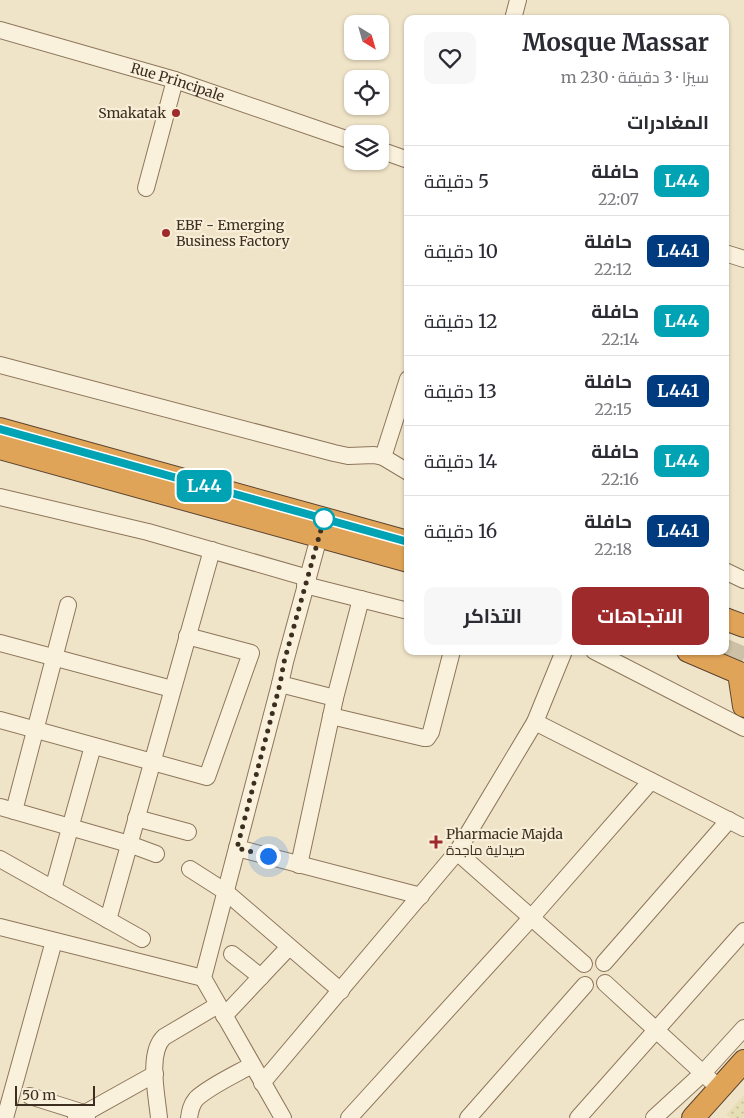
<!DOCTYPE html>
<html lang="ar">
<head>
<meta charset="utf-8">
<style>
	:root { --surface:#fff; --page:#f7f7f7; --text:#2b2b33; --muted:#7c7c81; --line:#e1e1e2; --accent:#9e2a2b }
	body { margin:0; font-family:Merriweather,Cairo,serif; background:var(--page); color:var(--text); direction:rtl; height:100vh; display:flex; flex-direction:column; font-size:19px; white-space:nowrap }
	* { box-sizing:border-box; margin:0 }
	p { font-size:16px; color:var(--muted) }
	.icon { flex:none; width:28px; height:28px; fill:none; stroke:currentColor; stroke-width:2; stroke-linecap:round; stroke-linejoin:round }
	.map { position:relative; flex:1; overflow:hidden; direction:ltr }
	.drawer { position:absolute; left:404px; top:15px; width:325px; height:640px; display:flex; flex-direction:column; background:var(--surface); border-radius:10px; box-shadow:0 1px 4px #0004; direction:rtl }
	.drawer>* { flex:none }
	.badge { padding:0 10px; border-radius:8px; font-size:18px; line-height:32px }
	.needle { width:32px; rotate:143deg }
	.tools { position:absolute; left:344px; top:15px; display:grid; gap:10px }
	.tools a { display:grid; place-items:center; width:45px; height:45px; border-radius:10px; background:var(--surface); box-shadow:0 1px 4px #0004; font-size:25px }
	.scale { position:absolute; left:15px; bottom:12px; width:80px; box-sizing:border-box; padding-left:5px; border:2px solid #3d2e20; border-top:0; font-size:14px; line-height:18px; white-space:nowrap; color:#3d2e20; -webkit-text-stroke:4px #f7eed8; paint-order:stroke }
	.you { position:absolute; width:25px; height:25px; margin:-12px; border:4px solid #fff; border-radius:50%; background:#1a73e8; box-shadow:0 0 0 8px #1a73e833 }
	.map>.badge { position:absolute; translate:-50% -50%; box-shadow:0 0 0 2px #fff }
	h2 { padding:0 20px; font-size:19px; line-height:45px }
	.round { display:grid; place-items:center; flex:none; width:52px; height:52px; border-radius:10px; background:var(--page) }
	.overview { display:flex; align-items:center; justify-content:space-between; height:85px; padding:0 20px }
	h1 { font-size:24px; font-weight:700; line-height:38px }
	.cta { display:flex; gap:10px; margin-top:auto; padding:10px 20px }
	.cta a { flex:1; height:58px; border-radius:10px; background:var(--accent); color:#fff; font-size:20px; font-weight:700; line-height:58px; text-align:center }
	.cta a+a { background:var(--page); color:var(--text) }
	ul { padding:0; list-style:none }
	li { display:flex; align-items:center; gap:15px; height:70px; padding:0 20px; border-top:1px solid var(--line) }
	li div { flex:1 }
	li b { display:block; font-size:19px }
	li em { font-style:normal }
	li .badge { min-width:55px; font-weight:700; text-align:center }
	.map>svg:first-child { display:block }
</style>
</head>
<body>
<div class="map">
<svg width="744" height="1118" viewBox="0 0 744 1118">
	<defs>
		<pattern id="farmland-dots" width="8" height="8" patternUnits="userSpaceOnUse" patternTransform="scale(1.25)"><rect width="8" height="8" fill="#e6deb5"/><path d="M2 2h.1M6 6h.1" fill="none" stroke="#c6bf9b" stroke-width="1.8" stroke-linecap="round"/></pattern>
	</defs>
	<rect width="100%" height="100%" fill="#f0e4c8"/>
	<path fill="url(#farmland-dots)" d="M 744,1095 L 744,1118 L 732,1118 L 726,1115 Z"/>
	<g fill="none" stroke-linecap="round" stroke-linejoin="round">
		<path stroke="#ccc0a6" stroke-width="22" stroke-dasharray="22 11" stroke-linecap="butt" d="M 725,650 L 744,658"/>
		<g stroke="#8d765c" stroke-width="18">
			<g id="minor">
				<path d="M 513,19 L 518,0"/>
				<path id="s1" d="M 0,30 L 175,80 L 352,141"/>
				<path d="M 380,150 L 408,160"/>
				<path d="M 146,188 L 175,80"/>
				<path d="M 725,253 L 744,259"/>
				<path d="M 0,365 L 334,453 L 348,456 L 374,455 L 383,457 L 408,472"/>
				<path d="M 383,457 L 408,379"/>
				<path d="M 0,497 L 148,532 L 308,578"/>
				<path d="M 725,571 L 744,580"/>
				<path d="M 305,585 L 408,611"/>
				<path d="M 0,643 L 172,689"/>
				<path d="M 594,651 L 744,728"/>
				<path d="M 280,684 L 335,698"/>
				<path d="M 331,716 L 424,738 L 427,738 L 431,732 L 452,651"/>
				<path d="M 0,720 L 207,777 L 251,653 L 187,636"/>
				<path d="M 535,722 L 744,828"/>
				<path d="M 0,807 L 129,844 L 156,854"/>
				<path d="M 14,811 L 68,605"/>
				<path d="M 136,818 L 188,832"/>
				<path d="M 237,848 L 421,896"/>
				<path d="M 457,852 L 584,964"/>
				<path d="M 0,859 L 142,939"/>
				<path d="M 299,865 L 335,698 L 361,599"/>
				<path d="M 190,869 L 226,892 L 341,991"/>
				<path d="M 53,889 L 93,746"/>
				<path d="M 108,920 L 212,550"/>
				<path d="M 0,927 L 203,978"/>
				<path d="M 232,954 L 261,977"/>
				<path d="M 604,963 L 729,820"/>
				<path d="M 605,983 L 719,1088"/>
				<path d="M 224,1016 L 289,947"/>
				<path d="M 262,1083 L 457,852 L 535,722 L 564,651"/>
				<path d="M 30,1096 L 84,1113 L 87,1118"/>
				<path d="M 5,1118 L 54,941"/>
				<path d="M 76,1118 L 155,1074"/>
				<path d="M 159,1118 C 157,1096 147,1053 164,1037 L 218,1005"/>
				<path d="M 189,1118 C 190,1111 191,1105 196,1099 C 208,1087 236,1074 252,1065"/>
				<path d="M 283,1118 L 203,978 L 280,684 L 285,662 L 322,526"/>
				<path d="M 349,1118 L 531,918 L 651,781"/>
				<path d="M 468,1118 L 585,985"/>
				<path d="M 578,1118 L 744,931"/>
				<path d="M 654,1118 L 703,1073 L 744,1028"/>
			</g>
		</g>
		<g stroke="#5b4430" stroke-width="24">
			<path id="highway" d="M 0,429 L 408,542
				M 0,448 L 408,561
				M 725,619 L 744,626
				M 688,651 L 744,675
				M 739,673 L 744,706
				M 693,1118 L 744,1061"/>
		</g>
		<use href="#minor" stroke="#faf1dc" stroke-width="16"/>
		<use href="#highway" stroke="#e0a458" stroke-width="22"/>
	</g>
	<g fill="none" stroke-linecap="round" stroke-linejoin="round">
		<g stroke="#fff" stroke-width="11">
			<path id="line" d="M 0,429 L 408,542"/>
		</g>
		<use href="#line" stroke="#00a3b4" stroke-width="8"/>
		<path stroke="#3d2e20" stroke-width="5" stroke-dasharray="0 9" d="M 268,856 L 237,848 L 280,684 L 284,662 L 324,519"/>
	</g>
	<g fill="#9e2a2b" stroke="#f7eed8" stroke-width="2">
		<circle cx="176" cy="113" r="5"/>
		<circle cx="166" cy="233" r="5"/>
		<path d="M433.5 834.5h5v5h5v5h-5v5h-5v-5h-5v-5h5z"/>
	</g>
	<circle fill="#fff" stroke="#00a3b4" stroke-width="2.5" cx="324" cy="519" r="10"/>
	<g text-anchor="middle" dominant-baseline="central" stroke-width="4.5" stroke-linejoin="round" paint-order="stroke">
		<g font-size="14" fill="#3d2e20" stroke="#f7eed8">
			<text stroke="none"><textPath href="#s1" startOffset="185">Rue Principale</textPath></text>
		</g>
		<g font-size="14" fill="#3d2e20" stroke="#f7eed8" text-anchor="start">
			<text x="166" y="113" text-anchor="end">Smakatak</text>
			<text x="176" y="225">EBF - Emerging<tspan x="176" dy="16">Business Factory</tspan></text>
			<text x="446" y="834">Pharmacie Majda<tspan x="446" dy="16">صيدلية ماجدة</tspan></text>
		</g>
	</g>
</svg>
<div class="tools">
<a><svg class="needle" viewBox="-14 -14 28 28"><path d="M0-13l5 13h-10z" fill="#e53935"/><path d="M0 13l5-13h-10z" fill="#7c7c81"/></svg></a>
<a><svg class="icon" aria-label="locate" viewBox="0 0 24 24"><circle cx="12" cy="12" r="6"/><path d="M12 2v4M12 18v4M2 12h4M18 12h4"/></svg></a>
<a><svg class="icon" aria-label="layers" viewBox="0 0 24 24"><path d="M12 4l9 5-9 5-9-5zM3 14l9 5 9-5"/></svg></a>
</div>
<div class="scale">50 m</div>
<div class="you" style="left:268px;top:856px"></div>
<b class="badge" style="left:204px;top:486px;background:#00a3b4;color:#fff">L44</b>
<section class="drawer">
<div class="overview"><div><h1>Mosque Massar</h1><p>سيرًا · 3 دقيقة · 230 m</p></div><a class="round"><svg class="icon" aria-label="heart" viewBox="0 0 24 24"><path d="M12 20l-8-8c-3-5 5-10 8-4 3-6 11-1 8 4z"/></svg></a></div>
<h2>المغادرات</h2>
<ul>
<li><span class="badge" style="background:#00a3b4;color:#fff">L44</span><div><b>حافلة</b><p>22:07</p></div><em>5 دقيقة</em></li>
<li><span class="badge" style="background:#003b80;color:#fff">L441</span><div><b>حافلة</b><p>22:12</p></div><em>10 دقيقة</em></li>
<li><span class="badge" style="background:#00a3b4;color:#fff">L44</span><div><b>حافلة</b><p>22:14</p></div><em>12 دقيقة</em></li>
<li><span class="badge" style="background:#003b80;color:#fff">L441</span><div><b>حافلة</b><p>22:15</p></div><em>13 دقيقة</em></li>
<li><span class="badge" style="background:#00a3b4;color:#fff">L44</span><div><b>حافلة</b><p>22:16</p></div><em>14 دقيقة</em></li>
<li><span class="badge" style="background:#003b80;color:#fff">L441</span><div><b>حافلة</b><p>22:18</p></div><em>16 دقيقة</em></li>
</ul>
<div class="cta"><a>الاتجاهات</a><a>التذاكر</a></div>
</section>
</div>
</body>
</html>
